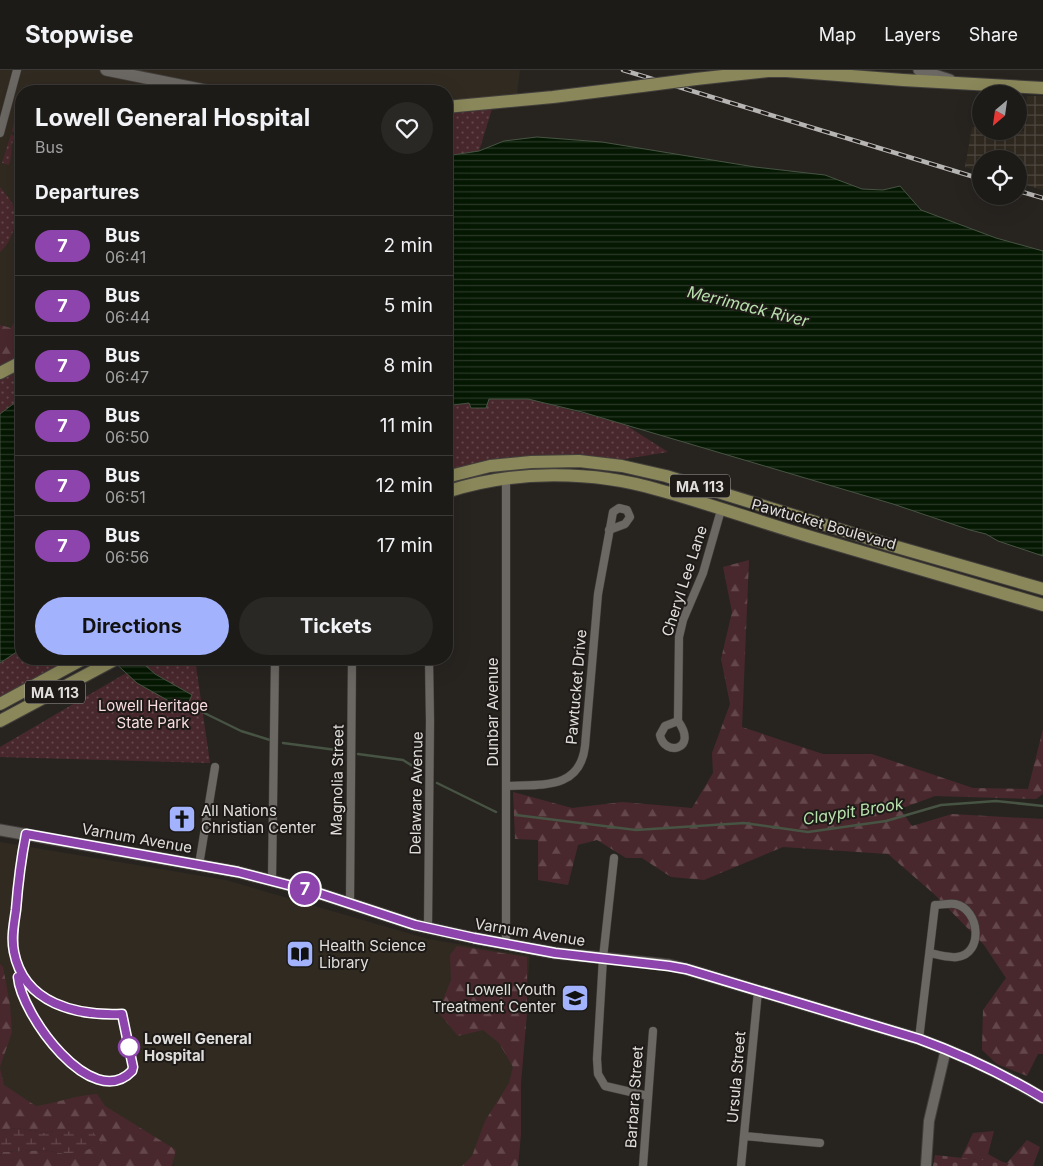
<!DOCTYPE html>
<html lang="en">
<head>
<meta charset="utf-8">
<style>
	:root { --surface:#1d1b18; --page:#2a2825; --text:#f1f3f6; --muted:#a0a1a2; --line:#3b3937; --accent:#a2b2fd }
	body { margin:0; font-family:Inter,sans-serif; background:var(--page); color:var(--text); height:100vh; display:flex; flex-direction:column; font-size:19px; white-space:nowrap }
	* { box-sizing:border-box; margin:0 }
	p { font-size:16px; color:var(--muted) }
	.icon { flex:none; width:28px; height:28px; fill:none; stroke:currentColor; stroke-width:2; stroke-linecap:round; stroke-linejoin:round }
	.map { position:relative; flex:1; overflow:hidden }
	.details { position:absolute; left:15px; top:15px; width:438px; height:580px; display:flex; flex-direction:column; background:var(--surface); border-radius:20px; box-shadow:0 5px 20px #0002,0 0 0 1px var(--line) }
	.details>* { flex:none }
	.badge { padding:0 10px; border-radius:16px; font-size:18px; line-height:32px }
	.needle { width:32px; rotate:209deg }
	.fabs { position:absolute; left:972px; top:15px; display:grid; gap:10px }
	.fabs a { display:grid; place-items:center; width:55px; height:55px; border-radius:50%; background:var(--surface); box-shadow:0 5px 20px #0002,0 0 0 1px var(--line); font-size:25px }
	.map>.badge { position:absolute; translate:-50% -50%; box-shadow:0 0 0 2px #fff }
	h2 { padding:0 20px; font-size:19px; line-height:45px }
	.round { display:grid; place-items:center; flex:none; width:52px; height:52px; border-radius:26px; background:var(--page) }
	.head { display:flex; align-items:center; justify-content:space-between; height:85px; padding:0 20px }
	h1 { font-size:24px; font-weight:700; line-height:38px }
	.cta { display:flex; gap:10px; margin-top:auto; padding:10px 20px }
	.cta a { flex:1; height:58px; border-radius:30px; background:var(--accent); color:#111; font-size:20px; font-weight:700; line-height:58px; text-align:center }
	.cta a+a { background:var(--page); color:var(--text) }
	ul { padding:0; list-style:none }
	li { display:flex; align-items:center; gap:15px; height:60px; padding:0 20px; border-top:1px solid var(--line) }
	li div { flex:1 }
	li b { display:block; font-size:19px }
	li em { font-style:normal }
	li .badge { min-width:55px; font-weight:700; text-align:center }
	header { display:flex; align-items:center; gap:30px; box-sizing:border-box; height:70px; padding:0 25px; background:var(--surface); border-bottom:1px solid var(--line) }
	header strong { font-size:24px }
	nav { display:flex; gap:28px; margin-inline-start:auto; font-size:18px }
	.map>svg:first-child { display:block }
</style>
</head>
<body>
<header>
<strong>Stopwise</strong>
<nav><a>Map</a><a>Layers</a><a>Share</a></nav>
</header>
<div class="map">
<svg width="1043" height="1096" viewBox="0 0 1043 1096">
	<defs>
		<pattern id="industrial-grid" width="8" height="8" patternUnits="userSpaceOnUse" patternTransform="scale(1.25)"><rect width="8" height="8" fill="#312a21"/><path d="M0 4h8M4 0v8" fill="none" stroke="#4f4841"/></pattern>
		<pattern id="grass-dots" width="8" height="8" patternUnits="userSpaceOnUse" patternTransform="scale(1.25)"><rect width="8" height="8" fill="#49282d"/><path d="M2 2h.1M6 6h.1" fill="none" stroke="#63474b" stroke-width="1.8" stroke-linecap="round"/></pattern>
		<pattern id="forest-firs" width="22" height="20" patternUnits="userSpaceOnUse" patternTransform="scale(1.25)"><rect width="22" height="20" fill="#49282d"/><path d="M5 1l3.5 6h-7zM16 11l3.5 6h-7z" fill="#63474b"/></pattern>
		<pattern id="wetland-marsh" width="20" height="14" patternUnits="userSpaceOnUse" patternTransform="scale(1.25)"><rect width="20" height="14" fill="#49282d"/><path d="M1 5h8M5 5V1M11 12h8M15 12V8" fill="none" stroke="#63474b"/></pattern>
		<pattern id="cemetery-stones" width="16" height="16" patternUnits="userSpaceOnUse" patternTransform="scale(1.25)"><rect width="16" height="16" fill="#49282d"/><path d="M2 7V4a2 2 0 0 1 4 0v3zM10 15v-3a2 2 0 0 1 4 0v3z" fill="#63474b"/></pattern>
		<pattern id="water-rules" width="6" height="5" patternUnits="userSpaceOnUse" patternTransform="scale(1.25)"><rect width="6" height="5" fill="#051802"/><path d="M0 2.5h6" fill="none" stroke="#293926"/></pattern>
	</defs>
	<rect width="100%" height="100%" fill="#272420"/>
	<path fill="#312a21" d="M 0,0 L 520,0 L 517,25 L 446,32 L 446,21 L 21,21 L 21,287 L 0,297 Z
		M 0,772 L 226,810 L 428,869 L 530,886 L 511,1096 L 173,1096 L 174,1081 L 12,1044 L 0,1022 Z"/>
	<path fill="url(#industrial-grid)" d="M 1027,26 L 1043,26 L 1043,120 L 1019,113 L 1019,89 L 981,89 L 981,102 L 965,97 L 972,57 L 981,57 L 981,61 L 1024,61 Z"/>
	<path fill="url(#grass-dots)" d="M 21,25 L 21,61 L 17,63 L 12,61 Z
		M 492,39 L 479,81 L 446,86 L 446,44 Z
		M 11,64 L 15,67 C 9,76 13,87 9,95 L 2,93 Z
		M 0,117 C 4,122 9,128 12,133 C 20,148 12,172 0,182 Z
		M 21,299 L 21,328 L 0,344 L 0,310 Z
		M 489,329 L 528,329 L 624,354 L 668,382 L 619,390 L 518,388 L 446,400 L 446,336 Z
		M 21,579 L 21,589 L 73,589 L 0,629 L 0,593 Z
		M 150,589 L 195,589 L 210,693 L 0,687 L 0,677 Z"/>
	<path fill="url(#forest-firs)" d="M 21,237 L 21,287 L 0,297 L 0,255 L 11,258 L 15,251 L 17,240 Z
		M 749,490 L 742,657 L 823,684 L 872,684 L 973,718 L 1028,719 L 1043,659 L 1043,724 L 1036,729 L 935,726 L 900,739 L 912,756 L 952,744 L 1043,749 L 1043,984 L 1038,984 L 1027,1006 L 997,994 L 982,980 L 983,940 L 1006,908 L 984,875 L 934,824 L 888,784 L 783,777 L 704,810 L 671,807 L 642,788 L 626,788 L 597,770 L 578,775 L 568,815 L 538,810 L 538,770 L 515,769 L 513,722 L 572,738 L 622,732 L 692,738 L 713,703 L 712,683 L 730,634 L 721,589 L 732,542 L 723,497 Z
		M 457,876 L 527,887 L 527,943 L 521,1013 L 521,1064 L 518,1096 L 462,1096 L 472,1086 L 485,1051 L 509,1013 L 513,997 L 499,973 L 483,960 L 458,966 L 438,942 L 451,910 L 450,885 Z
		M 0,894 L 3,897 L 10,935 L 12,962 L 0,997 Z
		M 0,998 L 4,1015 L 36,1036 C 57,1033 76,1025 97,1024 L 105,1036 L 176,1080 L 172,1096 L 0,1096 L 0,1086 L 3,1082 L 44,1080 L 66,1084 L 54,1061 L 44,1063 L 17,1058 L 0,1060 Z
		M 994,1061 L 988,1084 L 1006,1094 L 1027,1070 L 1040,1077 L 1033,1096 L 986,1096 L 988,1091 L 961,1088 L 973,1063 Z"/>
	<path fill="url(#wetland-marsh)" d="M 17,1058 L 44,1063 L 54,1061 L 93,1062 L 102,1074 L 87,1080 L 66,1084 L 44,1080 L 3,1082 L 0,1086 L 0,1060 Z"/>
	<path fill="url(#cemetery-stones)" d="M 935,1085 L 1009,1093 L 1007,1096 L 933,1096 Z"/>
	<path fill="#49282d" d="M 115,15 L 118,19 L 121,16 L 143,21 L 109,21 Z"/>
	<path fill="url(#water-rules)" stroke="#475343" d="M 537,67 L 602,72 L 755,97 L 825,105 L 862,119 L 883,120 L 900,116 L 921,140 L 996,168 L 1043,181 L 1043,486 L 998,471 L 986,464 L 970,460 L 893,434 L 582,342 L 528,329 L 489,329 L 486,338 L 471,338 L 469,333 L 446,336 L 446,86 L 479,81 L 504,71 Z
		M 21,328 L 21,579 L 0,593 L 0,344 Z
		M 111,589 L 138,589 L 155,604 L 192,625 L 185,640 L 137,613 Z"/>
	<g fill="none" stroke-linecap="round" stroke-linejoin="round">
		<path stroke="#475343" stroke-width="2.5" d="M 186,634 L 241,661 L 270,670
			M 283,673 L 344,681
			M 358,684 L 403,690 L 422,702
			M 437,713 L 496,742
			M 516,745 L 636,760 L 744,753 L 808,762 L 886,751 L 941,735 L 996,731 L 1043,736"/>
		<g stroke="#423f3c" stroke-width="9">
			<path id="minor" d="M 0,63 L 17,0
				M 506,409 L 506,875
				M 678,651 C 699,680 664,687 660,665 L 665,656 L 678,651 L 678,648 L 679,567 L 683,550 L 703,503 L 721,440
				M 506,716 C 540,714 580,721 585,676 L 598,524 L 613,442 L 619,438 L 627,440 L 630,447 L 625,454 L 609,460
				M 614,788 L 603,888 L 597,989 L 598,1004 L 605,1016 L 648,1026
				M 199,795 L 215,697
				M 272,810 L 275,589
				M 350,832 L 352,589
				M 428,858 L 430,651 L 429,589
				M 919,969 L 935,835 C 941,835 949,833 955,834 C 980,839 984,884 957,887 C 948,888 938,885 930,883
				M 744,1066 L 820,1073
				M 643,1096 L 653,961
				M 741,1096 L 758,921"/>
		</g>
		<g stroke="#423f3c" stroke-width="12">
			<path id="tertiary" d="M 926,1096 L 929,1051 L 946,979"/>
		</g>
		<g stroke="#423f3c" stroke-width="13">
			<path id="secondary" d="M 106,0 L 210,21
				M 919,0 L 950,10
				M 0,760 L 238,802 L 315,822 L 415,855 L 474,868 L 555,883 L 669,895 L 686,899 L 919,969 C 963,985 1003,1004 1043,1028"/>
		</g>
		<g stroke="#423f3c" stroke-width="14">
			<path id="primary" d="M 696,9 L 768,1 L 786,1 L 903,10 L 1043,18
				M 446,37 L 553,27 L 642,16
				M 0,303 L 21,292
				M 446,407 L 490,396 L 531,392 L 579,391 L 622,396 L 666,406 L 890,475 L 1043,519
				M 446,422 C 513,400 592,400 659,420 C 710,434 760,452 811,467 C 888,490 966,512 1043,535
				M 0,634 L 83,589
				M 0,651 L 116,589"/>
		</g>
		<use href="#minor" stroke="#6b6763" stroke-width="8"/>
		<use href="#tertiary" stroke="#6b6763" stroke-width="10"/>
		<use href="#secondary" stroke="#6b6763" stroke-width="11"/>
		<use href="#primary" stroke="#8a875a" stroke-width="12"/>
		<g stroke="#b7b5b3" stroke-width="4.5">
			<path id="rail" d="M 623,0 L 981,109
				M 1019,121 L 1043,128"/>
		</g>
		<use href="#rail" stroke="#1d1a17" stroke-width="2.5" stroke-dasharray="8" stroke-linecap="butt"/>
		<g stroke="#423f3c" stroke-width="14" stroke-linecap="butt">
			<path id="primary-bridge" d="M 642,16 L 696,9"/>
		</g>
		<use href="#primary-bridge" stroke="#8a875a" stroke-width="12"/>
	</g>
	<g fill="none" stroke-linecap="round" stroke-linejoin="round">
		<g stroke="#fff" stroke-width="11">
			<path id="line" d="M 18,907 C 21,944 92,1043 132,1001 L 133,997 L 122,944 C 77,946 24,934 14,882 C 11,868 14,854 16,840 C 18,814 21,789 26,764 L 238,802 L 315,822 L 415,855 L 474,868 L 555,883 L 669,896 L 686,899 L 919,969 C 963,985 1003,1004 1043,1028"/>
		</g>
		<use href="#line" stroke="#8e44ad" stroke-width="8"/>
	</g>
	<defs>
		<g id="church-square" transform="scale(1.4375)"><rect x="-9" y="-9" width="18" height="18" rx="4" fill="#a2b2fd" stroke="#1d1a17"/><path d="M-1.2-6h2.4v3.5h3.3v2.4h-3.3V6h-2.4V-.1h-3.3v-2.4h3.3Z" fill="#111"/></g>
		<g id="library-square" transform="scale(1.4375)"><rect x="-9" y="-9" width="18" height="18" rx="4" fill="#a2b2fd" stroke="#1d1a17"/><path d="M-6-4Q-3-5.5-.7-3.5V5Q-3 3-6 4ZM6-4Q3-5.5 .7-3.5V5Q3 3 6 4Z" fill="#111"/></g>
		<g id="school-square" transform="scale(1.4375)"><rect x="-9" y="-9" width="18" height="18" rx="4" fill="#a2b2fd" stroke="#1d1a17"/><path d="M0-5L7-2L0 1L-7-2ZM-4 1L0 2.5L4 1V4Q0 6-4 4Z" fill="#111"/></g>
	</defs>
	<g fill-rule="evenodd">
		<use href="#church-square" x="182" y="749"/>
		<use href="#library-square" x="300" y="884"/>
		<use href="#school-square" x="575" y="928"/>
	</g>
	<circle fill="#fff" stroke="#8e44ad" stroke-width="2.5" cx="129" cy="977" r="10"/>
	<g text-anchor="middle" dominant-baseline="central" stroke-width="4" stroke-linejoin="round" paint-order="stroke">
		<g fill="#1d1a17" stroke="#a6a3a1" stroke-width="1">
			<rect x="670" y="404.5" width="60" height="23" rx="4"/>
			<rect x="25" y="610.5" width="60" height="23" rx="4"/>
		</g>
		<g font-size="14" font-weight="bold" fill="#e0dedc">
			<text x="700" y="416">MA 113</text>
			<text x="55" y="622">MA 113</text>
		</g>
		<g font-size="15" fill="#e0dedc" stroke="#1d1a17">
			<text transform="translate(824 454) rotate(16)">Pawtucket Boulevard</text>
			<text transform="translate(684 511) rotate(-72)">Cheryl Lee Lane</text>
			<text transform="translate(576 617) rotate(-85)">Pawtucket Drive</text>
			<text transform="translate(492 642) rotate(-90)">Dunbar Avenue</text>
			<text transform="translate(337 710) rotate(-89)">Magnolia Street</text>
			<text transform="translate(416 723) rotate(-89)">Delaware Avenue</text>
			<text transform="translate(137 768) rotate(10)">Varnum Avenue</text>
			<text transform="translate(530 862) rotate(9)">Varnum Avenue</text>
			<text transform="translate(736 1007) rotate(-85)">Ursula Street</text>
			<text transform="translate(634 1027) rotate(-86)">Barbara Street</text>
		</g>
		<g font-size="15" fill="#f9dcdf" stroke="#1d1a17">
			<text x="153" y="635">Lowell Heritage<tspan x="153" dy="17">State Park</tspan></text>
		</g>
		<g font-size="15" fill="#e0dedc" stroke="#1d1a17" text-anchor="start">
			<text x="201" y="740">All Nations<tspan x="201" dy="17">Christian Center</tspan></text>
			<text x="319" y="875">Health Science<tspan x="319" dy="17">Library</tspan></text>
			<text x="556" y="919" text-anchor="end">Lowell Youth<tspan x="556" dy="17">Treatment Center</tspan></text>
		</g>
		<g font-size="15" font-weight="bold" fill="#e0dedc" stroke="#1d1a17" text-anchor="start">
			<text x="144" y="968">Lowell General<tspan x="144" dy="17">Hospital</tspan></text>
		</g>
		<g font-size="16" font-style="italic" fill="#b7e0ac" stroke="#1d1a17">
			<text transform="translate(748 236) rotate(14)">Merrimack River</text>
			<text transform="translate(853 741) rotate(-9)">Claypit Brook</text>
		</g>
	</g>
</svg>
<div class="fabs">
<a><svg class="needle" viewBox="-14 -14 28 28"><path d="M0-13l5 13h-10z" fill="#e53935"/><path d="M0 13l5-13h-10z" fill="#a0a1a2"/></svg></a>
<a><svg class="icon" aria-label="locate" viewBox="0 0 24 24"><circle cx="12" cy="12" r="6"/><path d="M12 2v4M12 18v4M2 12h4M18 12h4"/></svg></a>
</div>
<b class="badge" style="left:305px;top:819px;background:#8e44ad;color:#fff">7</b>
<section class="details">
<div class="head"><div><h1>Lowell General Hospital</h1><p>Bus</p></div><a class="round"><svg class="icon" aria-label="heart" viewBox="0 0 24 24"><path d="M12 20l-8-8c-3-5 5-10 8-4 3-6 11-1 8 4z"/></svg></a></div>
<h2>Departures</h2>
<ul>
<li><span class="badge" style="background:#8e44ad;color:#fff">7</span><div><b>Bus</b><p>06:41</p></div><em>2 min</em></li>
<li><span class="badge" style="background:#8e44ad;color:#fff">7</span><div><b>Bus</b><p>06:44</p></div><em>5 min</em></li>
<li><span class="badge" style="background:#8e44ad;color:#fff">7</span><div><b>Bus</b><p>06:47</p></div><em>8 min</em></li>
<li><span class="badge" style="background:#8e44ad;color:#fff">7</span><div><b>Bus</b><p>06:50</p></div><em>11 min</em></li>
<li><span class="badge" style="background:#8e44ad;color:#fff">7</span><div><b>Bus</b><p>06:51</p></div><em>12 min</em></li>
<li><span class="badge" style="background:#8e44ad;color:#fff">7</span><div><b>Bus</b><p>06:56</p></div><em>17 min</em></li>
</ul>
<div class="cta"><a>Directions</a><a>Tickets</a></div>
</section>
</div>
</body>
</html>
